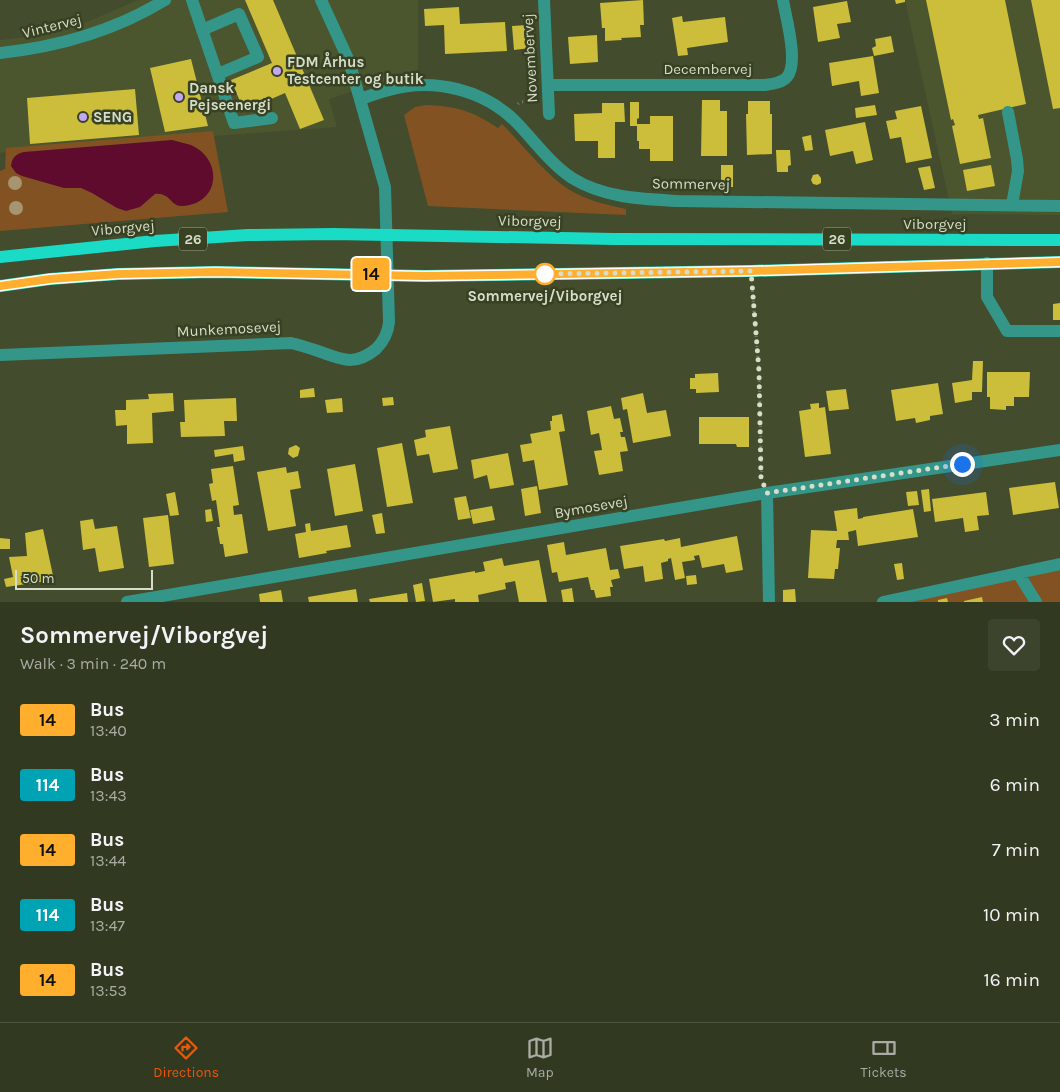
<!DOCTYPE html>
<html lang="en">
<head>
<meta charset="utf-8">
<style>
	:root { --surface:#323921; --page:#3d442e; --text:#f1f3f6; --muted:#a8aca5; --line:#4d533f; --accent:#ea580c }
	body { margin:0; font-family:Karla,sans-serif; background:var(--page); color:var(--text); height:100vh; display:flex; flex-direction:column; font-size:19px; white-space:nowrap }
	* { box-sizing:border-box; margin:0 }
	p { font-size:16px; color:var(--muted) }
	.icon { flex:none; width:28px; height:28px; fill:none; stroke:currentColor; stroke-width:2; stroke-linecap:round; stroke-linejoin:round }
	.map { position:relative; height:602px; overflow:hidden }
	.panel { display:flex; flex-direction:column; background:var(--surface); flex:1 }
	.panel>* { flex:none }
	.badge { padding:0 10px; border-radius:4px; font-size:18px; line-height:32px }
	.scale { position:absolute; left:15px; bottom:12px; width:138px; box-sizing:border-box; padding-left:5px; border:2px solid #d6ddca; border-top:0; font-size:14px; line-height:18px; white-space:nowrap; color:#d6ddca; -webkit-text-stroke:4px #384122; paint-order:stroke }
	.you { position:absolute; width:25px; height:25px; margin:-12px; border:4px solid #fff; border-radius:50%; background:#1a73e8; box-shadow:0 0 0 8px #1a73e833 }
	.map>.badge { position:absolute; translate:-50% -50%; box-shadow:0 0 0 2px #fff }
	.round { display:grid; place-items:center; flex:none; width:52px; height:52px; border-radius:5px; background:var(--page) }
	.head { display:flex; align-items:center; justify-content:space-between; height:85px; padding:0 20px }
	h1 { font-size:24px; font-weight:700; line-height:38px }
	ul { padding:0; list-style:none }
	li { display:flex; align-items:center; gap:15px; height:65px; padding:0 20px }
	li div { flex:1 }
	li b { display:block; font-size:19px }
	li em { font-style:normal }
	li .badge { min-width:55px; font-weight:700; text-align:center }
	.dock { display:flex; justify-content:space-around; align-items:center; height:70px; border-top:1px solid var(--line); background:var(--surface); font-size:14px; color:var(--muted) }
	.dock a { display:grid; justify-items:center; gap:2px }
	.dock .current { color:var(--accent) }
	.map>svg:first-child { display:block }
</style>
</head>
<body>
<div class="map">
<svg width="1060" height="602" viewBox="0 0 1060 602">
	<rect width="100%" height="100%" fill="#434c2c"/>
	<path fill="#4b562f" d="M 138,0 L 418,0 L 418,70 L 329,99 L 337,127 L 23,150 L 0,153 L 0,40 L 35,36 L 87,22 Z
		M 905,0 L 1060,0 L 1060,215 L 952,214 Z"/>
	<path fill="#835222" d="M 426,105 C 456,106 473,111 498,128 L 502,124 C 524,146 543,172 568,189 C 585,200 607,205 626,209 L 626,215 L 428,206 L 404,115 L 415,107 Z
		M 213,131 L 228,212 L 0,231 L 0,171 L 5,169 L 6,148 Z
		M 1060,564 L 1060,602 L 883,602 Z"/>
	<path fill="#5e0b2e" d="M 172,140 C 178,142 185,143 191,145 C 223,159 221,204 182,206 C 171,207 170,192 155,194 L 140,207 L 126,211 L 117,208 L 92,193 L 81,188 L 64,188 L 22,176 L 16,173 L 11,166 C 12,157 16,154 24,152 Z"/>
	<path fill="#ccbd3a" d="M 245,0 L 273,0 L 324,120 L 300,129 L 285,93 L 244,111 L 231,80 L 272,63 Z
		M 643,0 L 644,25 L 640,25 L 641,37 L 621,38 L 622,40 L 605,41 L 605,28 L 602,28 L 600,3 Z
		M 895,0 L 905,0 L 905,2 L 896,4 Z
		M 926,0 L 1005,0 L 1026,104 L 978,115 L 979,119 L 983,118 L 991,158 L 960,164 L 952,126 L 955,125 L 953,119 L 951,120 Z
		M 1031,0 L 1060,0 L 1060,108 L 1053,109 Z
		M 847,1 L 851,22 L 837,24 L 840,38 L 818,42 L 813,7 Z
		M 459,7 L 460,24 L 505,22 L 507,51 L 445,54 L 444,25 L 425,26 L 424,9 Z
		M 682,16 L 683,22 L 725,17 L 728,42 L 687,48 L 688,55 L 678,56 L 672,18 Z
		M 528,25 L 530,48 L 514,50 L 512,26 Z
		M 597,35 L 598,62 L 570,64 L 568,37 Z
		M 891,36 L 894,52 L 874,56 L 872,48 L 876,46 L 875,39 Z
		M 873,56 L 879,93 L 861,96 L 859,81 L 832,86 L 829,63 Z
		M 191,59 L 208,126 L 165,132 L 150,68 Z
		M 135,89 L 139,135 L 30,144 L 27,98 Z
		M 702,100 L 720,100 L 720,111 L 727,111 L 727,156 L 701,156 Z
		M 748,101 L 770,101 L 770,114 L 772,114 L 772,154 L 747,155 L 746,114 L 748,114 Z
		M 630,102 L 639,102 L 639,118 L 637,119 L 637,124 L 650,124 L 650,116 L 673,116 L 673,161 L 650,161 L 650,149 L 639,149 L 639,141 L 637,141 L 637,126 L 630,126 Z
		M 602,103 L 624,103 L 625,122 L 615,122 L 615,158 L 598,158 L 598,141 L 575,141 L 574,114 L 602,113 Z
		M 875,105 L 877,115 L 856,118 L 855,108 Z
		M 921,106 L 932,158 L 906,163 L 901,137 L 890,139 L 886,121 L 897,119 L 895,111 Z
		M 865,122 L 873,160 L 856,164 L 853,151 L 830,156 L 825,130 Z
		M 811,135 L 813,150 L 805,151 L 802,137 Z
		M 776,150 L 790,150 L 791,165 L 788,166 L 788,172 L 777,172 Z
		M 721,165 L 733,165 L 733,187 L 721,187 Z
		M 991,165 L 995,186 L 967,191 L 963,170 Z
		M 930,166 L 935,188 L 924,190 L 918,168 Z
		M 818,174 L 821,178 L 821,183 L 817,185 L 813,184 L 811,180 L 813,175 Z
		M 1060,303 L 1060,320 L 1053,320 L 1053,304 Z
		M 973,361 L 983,361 L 982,392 L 972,392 L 972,400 L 955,403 L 952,383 L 972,380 Z
		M 987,372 L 1030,372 L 1029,397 L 1014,397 L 1014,406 L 1006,406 L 1006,410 L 990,409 L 990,397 L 987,397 Z
		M 718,373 L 719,392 L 696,393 L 696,389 L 690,389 L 690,378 L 695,378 L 695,374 Z
		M 938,383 L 943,414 L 930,416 L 930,420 L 916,423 L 915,418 L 896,421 L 891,390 Z
		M 314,388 L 315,397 L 300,398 L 300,390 Z
		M 846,389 L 849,409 L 829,411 L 826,391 Z
		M 173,393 L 174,411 L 152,413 L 153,443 L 127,444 L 127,425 L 116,426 L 115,410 L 126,410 L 126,400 L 149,399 L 148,394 Z
		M 643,393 L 647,413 L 666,410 L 671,436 L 633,443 L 627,409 L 623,410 L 621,398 Z
		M 393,397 L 394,405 L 383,406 L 382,398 Z
		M 236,398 L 237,421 L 224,421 L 225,436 L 181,437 L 180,422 L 185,422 L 184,400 Z
		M 342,398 L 343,412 L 327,413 L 325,400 Z
		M 819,403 L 819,408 L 825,407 L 831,454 L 805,457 L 799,411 L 811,409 L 810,404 Z
		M 611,406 L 614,419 L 620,418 L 623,432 L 620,432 L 621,437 L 625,437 L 628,451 L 620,452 L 623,471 L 599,475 L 594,451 L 602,450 L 599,433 L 591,435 L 587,411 Z
		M 562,414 L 565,431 L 559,432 L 568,485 L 539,490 L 534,460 L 523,462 L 520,445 L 532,443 L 530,434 L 551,430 L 550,421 L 552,421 L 552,416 Z
		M 699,417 L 749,417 L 749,447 L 737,447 L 736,444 L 699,444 Z
		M 450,426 L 458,469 L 433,473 L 429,454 L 417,456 L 414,440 L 426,437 L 425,430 Z
		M 402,443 L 413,503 L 387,507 L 377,448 Z
		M 296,445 L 300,448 L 298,456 L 293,458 L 288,454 L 289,448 Z
		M 243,446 L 245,460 L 234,462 L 233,454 L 215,457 L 214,450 Z
		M 508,453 L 514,485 L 490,489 L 487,475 L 474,479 L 471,460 Z
		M 355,464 L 363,511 L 335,516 L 327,469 Z
		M 233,466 L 239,505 L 233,506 L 234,515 L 242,514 L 248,553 L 225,557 L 223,544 L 220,544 L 217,527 L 220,527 L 216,500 L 212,501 L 209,484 L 213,483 L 211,469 Z
		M 286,467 L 287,473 L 298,471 L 301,488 L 290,490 L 296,526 L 268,531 L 257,472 Z
		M 1055,482 L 1059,508 L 1013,515 L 1009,488 Z
		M 537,486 L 541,513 L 525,516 L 521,489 Z
		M 929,489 L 931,511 L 924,512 L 921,490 Z
		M 917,491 L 919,505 L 908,506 L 906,492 Z
		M 175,492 L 179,515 L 170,516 L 166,494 Z
		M 986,492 L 989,515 L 977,516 L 979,530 L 965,532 L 963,518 L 935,522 L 932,499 Z
		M 466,496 L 471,518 L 458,520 L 454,498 Z
		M 492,506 L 495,520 L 473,524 L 470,510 Z
		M 857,508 L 858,519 L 863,518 L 863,517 L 913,509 L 918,537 L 858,546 L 856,530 L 848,532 L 849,540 L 837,540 L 836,548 L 840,548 L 838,569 L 835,569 L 834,579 L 808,578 L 811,530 L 837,531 L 834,511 Z
		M 211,509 L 213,521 L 206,522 L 205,510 Z
		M 382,513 L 385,533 L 376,534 L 372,515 Z
		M 168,515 L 174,564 L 149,567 L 143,518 Z
		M 93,519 L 95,529 L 117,526 L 124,568 L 99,572 L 95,548 L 83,550 L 80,521 Z
		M 310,523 L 311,531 L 347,525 L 351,547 L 326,551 L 327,553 L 299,558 L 295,534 L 306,532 L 305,524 Z
		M 43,529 L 54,580 L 6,587 L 4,579 L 13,577 L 9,557 L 27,556 L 25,533 Z
		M 737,536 L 743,570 L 726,573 L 724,564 L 702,568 L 699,555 L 694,556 L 695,560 L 682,562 L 685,578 L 675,580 L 671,558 L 668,559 L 668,561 L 661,563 L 663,579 L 645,582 L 643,566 L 624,569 L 620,546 L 664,539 L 665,541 L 680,538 L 681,547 Z
		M 0,538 L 10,539 L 10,549 L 0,549 Z
		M 564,542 L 566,555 L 606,548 L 610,570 L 618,569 L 620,578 L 611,580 L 613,587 L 610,587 L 611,596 L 596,598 L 594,590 L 591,590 L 588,577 L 559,582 L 557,572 L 552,573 L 547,545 Z
		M 502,558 L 504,566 L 539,560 L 547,602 L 519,602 L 515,581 L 505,583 L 506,589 L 478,595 L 479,602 L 455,602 L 455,599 L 433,602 L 429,579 L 475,571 L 475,573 L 485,571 L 483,562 Z
		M 902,563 L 904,579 L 897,580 L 894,564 Z
		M 696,575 L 697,584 L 687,585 L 686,576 Z
		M 422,583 L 425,601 L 416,602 L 413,585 Z
		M 572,588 L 574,602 L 563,602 L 561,590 Z
		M 356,589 L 358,602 L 309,602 L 308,597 Z
		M 795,589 L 796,602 L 783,602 L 783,590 Z
		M 281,590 L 283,602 L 260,602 L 259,594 Z
		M 407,593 L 408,602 L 370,602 L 369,599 Z
		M 982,597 L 983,602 L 964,602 L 964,601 Z
		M 947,598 L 948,602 L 938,602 L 938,600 Z"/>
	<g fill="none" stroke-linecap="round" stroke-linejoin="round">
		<path stroke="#788064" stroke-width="3" stroke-dasharray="1 4" stroke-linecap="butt" d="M 518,104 L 520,102 L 533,101
			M 752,286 L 759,371 L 762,479"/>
		<path stroke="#339688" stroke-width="12" d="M 192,0 L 234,123 L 272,118
			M 544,0 L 549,114
			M 202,30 L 239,14 L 258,57 L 218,74
			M 0,53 C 57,47 116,30 165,0
			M 549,85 L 765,85 C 772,84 782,83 787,77 C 799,63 786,18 783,0
			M 360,99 C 370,96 379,92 389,90 C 434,77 486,90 518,124 C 535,142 551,164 572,178 C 604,198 642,199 678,201 L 1060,206
			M 1008,112 L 1017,159 L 1018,171 L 1012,205
			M 987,263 L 987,297 L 1007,331 L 1060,331
			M 0,355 L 291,343 C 300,345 309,348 318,351 C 341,359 354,367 376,349 C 384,341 388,333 389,322 L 385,187 L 349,61 L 321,0
			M 767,493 L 769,602
			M 1018,573 L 1036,602
			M 127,602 L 767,493 L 1060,450
			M 883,602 L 1060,564"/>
		<path stroke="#1adbc6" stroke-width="12" d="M 0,257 L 155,241 L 248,235 L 334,234 L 614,239 L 1060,240
			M 0,286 L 50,279 L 118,274 L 215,272 L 425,276 L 751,271 L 1060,262"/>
	</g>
	<g fill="#a79470">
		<circle cx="15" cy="183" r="7"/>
		<circle cx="16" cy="208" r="7"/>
	</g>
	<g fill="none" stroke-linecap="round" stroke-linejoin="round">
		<g stroke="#fff" stroke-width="11">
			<path id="line" d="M 0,286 L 50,279 L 118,274 L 215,272 L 425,276 L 751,271 L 1060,262"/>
		</g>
		<use href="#line" stroke="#ffae2d" stroke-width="8"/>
		<path stroke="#d6ddca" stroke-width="5" stroke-dasharray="0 9" d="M 545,274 L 535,274 L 751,271 L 759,371 L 761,478 L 767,493 L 962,464"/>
	</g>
	<g fill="#c4a7f1" stroke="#384122" stroke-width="2">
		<circle cx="277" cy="71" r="5"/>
		<circle cx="179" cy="97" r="5"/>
		<circle cx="83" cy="117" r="5"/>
	</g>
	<circle fill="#fff" stroke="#ffae2d" stroke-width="2.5" cx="545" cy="274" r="10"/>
	<g text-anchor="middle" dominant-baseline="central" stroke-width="5" stroke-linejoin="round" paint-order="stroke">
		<g fill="#384122" stroke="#a7ae98" stroke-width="1">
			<rect x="179" y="227.5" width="28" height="23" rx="4"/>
			<rect x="823" y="227.5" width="28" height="23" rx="4"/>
		</g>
		<g font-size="14" font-weight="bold" fill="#d6ddca">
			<text x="193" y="239">26</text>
			<text x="837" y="239">26</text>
		</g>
		<g font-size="15" fill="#d6ddca" stroke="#384122">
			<text transform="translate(52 26) rotate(-14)">Vintervej</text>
			<text transform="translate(530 58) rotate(-93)">Novembervej</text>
			<text x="708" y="69">Decembervej</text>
			<text transform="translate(691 184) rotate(1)">Sommervej</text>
			<text transform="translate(530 221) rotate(1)">Viborgvej</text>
			<text x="935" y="224">Viborgvej</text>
			<text transform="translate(123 228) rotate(-5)">Viborgvej</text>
			<text transform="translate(229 329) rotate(-3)">Munkemosevej</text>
			<text transform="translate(591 507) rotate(-10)">Bymosevej</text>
		</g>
		<g font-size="15" font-weight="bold" fill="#d6ddca" stroke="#384122" text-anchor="start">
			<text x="287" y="62">FDM Århus<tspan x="287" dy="17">Testcenter og butik</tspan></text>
			<text x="189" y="88">Dansk<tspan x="189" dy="17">Pejseenergi</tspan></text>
			<text x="93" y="117">SENG</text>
		</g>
		<g font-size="15" font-weight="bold" fill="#d6ddca" stroke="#384122">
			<text x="545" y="296">Sommervej/Viborgvej</text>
		</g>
	</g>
</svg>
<div class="scale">50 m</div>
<div class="you" style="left:962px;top:464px"></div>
<b class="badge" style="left:371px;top:274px;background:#ffae2d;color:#111">14</b>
</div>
<section class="panel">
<div class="head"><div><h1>Sommervej/Viborgvej</h1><p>Walk · 3 min · 240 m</p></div><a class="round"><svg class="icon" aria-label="heart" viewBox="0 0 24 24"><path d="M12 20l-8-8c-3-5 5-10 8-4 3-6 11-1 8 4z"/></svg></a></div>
<ul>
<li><span class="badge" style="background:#ffae2d;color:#111">14</span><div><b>Bus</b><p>13:40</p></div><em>3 min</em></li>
<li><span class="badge" style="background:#00a3b4;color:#fff">114</span><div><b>Bus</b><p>13:43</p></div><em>6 min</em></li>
<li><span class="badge" style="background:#ffae2d;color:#111">14</span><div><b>Bus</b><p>13:44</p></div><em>7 min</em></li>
<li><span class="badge" style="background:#00a3b4;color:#fff">114</span><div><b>Bus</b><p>13:47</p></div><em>10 min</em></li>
<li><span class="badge" style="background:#ffae2d;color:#111">14</span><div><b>Bus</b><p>13:53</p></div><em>16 min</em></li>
</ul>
</section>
<nav class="dock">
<a class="current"><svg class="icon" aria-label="directions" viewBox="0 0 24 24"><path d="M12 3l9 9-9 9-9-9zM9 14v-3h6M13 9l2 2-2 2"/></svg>Directions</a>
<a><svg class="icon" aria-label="map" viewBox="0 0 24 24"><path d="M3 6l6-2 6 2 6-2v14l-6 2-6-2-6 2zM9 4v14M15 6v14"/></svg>Map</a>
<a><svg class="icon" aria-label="tickets" viewBox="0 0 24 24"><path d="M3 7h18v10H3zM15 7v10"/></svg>Tickets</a>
</nav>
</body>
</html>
